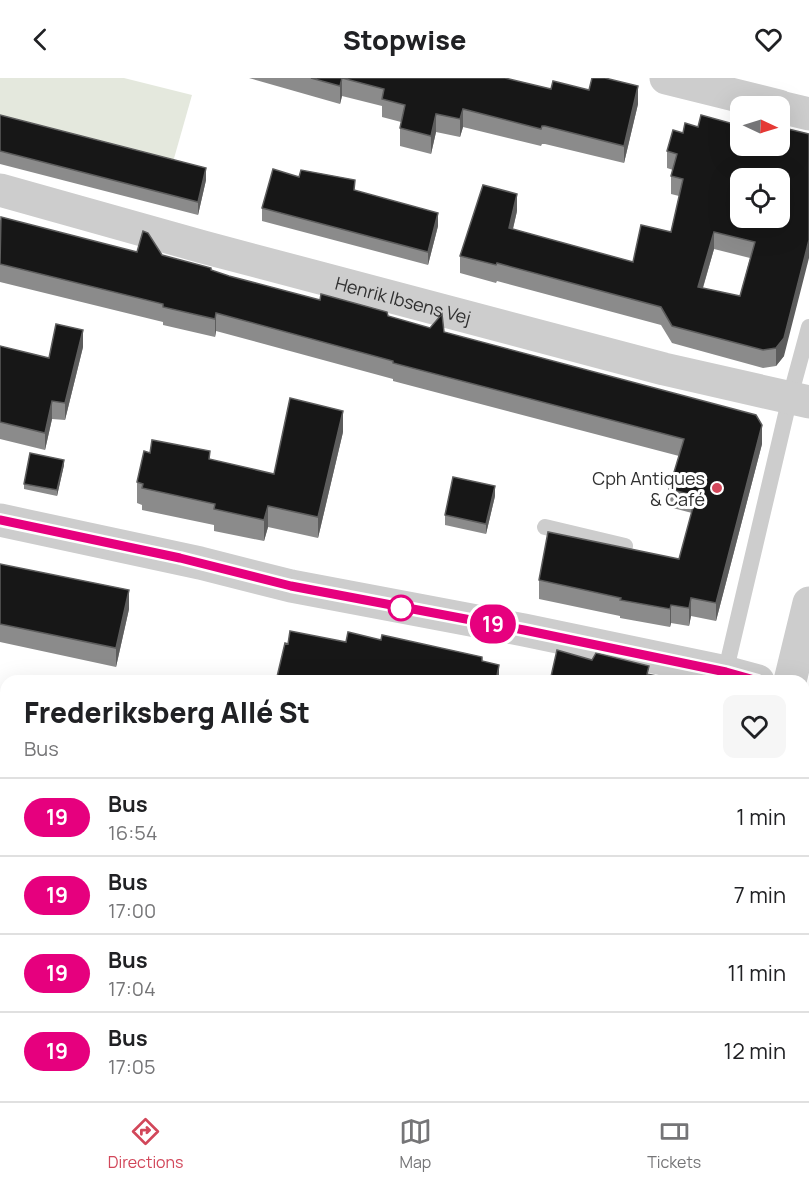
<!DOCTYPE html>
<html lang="en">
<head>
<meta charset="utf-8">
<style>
	:root { --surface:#fff; --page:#f6f6f6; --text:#202124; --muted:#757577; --line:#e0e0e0; --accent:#d2475a }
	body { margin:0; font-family:Manrope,sans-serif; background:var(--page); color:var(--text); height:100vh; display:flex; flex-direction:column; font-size:22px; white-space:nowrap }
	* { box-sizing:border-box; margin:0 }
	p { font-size:20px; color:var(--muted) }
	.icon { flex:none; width:33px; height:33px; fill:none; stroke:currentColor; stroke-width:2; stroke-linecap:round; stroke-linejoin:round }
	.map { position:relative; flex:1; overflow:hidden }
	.drawer { position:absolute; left:0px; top:597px; width:810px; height:426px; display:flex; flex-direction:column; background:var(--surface); border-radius:18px 18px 0 0; box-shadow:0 6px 24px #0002 }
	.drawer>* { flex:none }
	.badge { padding:0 12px; border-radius:20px; font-size:21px; line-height:39px }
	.needle { width:39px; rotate:94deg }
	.tools { position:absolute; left:730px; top:18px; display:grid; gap:12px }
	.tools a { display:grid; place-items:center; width:60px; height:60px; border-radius:12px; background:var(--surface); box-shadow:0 6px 24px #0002; font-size:30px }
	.map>.badge { position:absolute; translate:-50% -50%; box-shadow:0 0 0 3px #fff }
	.round { display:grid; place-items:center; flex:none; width:63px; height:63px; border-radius:12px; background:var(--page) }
	.summary { display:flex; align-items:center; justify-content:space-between; height:102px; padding:0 24px }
	h1 { font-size:28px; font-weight:800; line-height:45px }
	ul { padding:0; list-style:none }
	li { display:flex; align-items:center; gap:18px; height:78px; padding:0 24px; border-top:2px solid var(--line) }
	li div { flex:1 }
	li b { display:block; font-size:22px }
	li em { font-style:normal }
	li .badge { min-width:66px; font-weight:700; text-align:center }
	header { display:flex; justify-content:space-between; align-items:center; height:78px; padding:0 24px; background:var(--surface); font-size:27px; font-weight:800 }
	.tabs { display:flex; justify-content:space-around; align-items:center; height:84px; border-top:2px solid var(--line); background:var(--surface); font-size:16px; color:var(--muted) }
	.tabs a { display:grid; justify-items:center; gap:3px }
	.tabs .current { color:var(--accent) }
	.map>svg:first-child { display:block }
</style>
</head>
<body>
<header><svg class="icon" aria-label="back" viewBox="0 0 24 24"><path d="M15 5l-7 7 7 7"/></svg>Stopwise<svg class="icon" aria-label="heart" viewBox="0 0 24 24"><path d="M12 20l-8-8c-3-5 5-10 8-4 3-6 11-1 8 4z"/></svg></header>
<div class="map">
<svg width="809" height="1023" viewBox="0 0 809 1023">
	<rect width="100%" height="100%" fill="#fff"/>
	<path fill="#e4e8dd" d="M 0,0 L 124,0 L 192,17 L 171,91 L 0,49 Z"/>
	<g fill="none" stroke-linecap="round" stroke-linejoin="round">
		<path stroke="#cdcdcd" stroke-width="16" d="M 545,449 L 625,468
			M 724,600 L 790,319 L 809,249
			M 619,1023 L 621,1017"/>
		<g stroke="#cdcdcd" stroke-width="33">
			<path d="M 666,0 L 779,28"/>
			<path d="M 780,29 L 809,36"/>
			<path id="s1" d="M 0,112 L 203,169 L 664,291 L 809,324"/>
			<path d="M 0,442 L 200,485 L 291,508 L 524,552 L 721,593 L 758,603"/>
			<path d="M 804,633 L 809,636"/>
			<path d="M 0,793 L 6,794"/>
			<path d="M 804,933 L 809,935"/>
		</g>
		<path stroke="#cdcdcd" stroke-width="33" d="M 790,603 L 809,525
			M 684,1023 L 685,1017"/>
	</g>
	<path fill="#8b8b8b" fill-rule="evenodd" d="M 249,0 L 505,0 L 551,11 L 638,26 L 624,85 L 545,66 L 542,66 L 541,68 L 463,49 L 460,59 L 436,54 L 431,76 L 400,68 L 400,50 L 401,44 L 382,39 L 382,28 L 342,18 L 340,26 Z
		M 0,37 L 206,102 L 198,137 L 0,86 Z
		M 741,48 L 784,278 L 776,288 L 763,290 L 672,265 L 661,247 L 497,203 L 496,205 L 460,195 L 460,178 L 517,133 L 513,151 L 633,184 L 671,154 L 679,118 L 671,116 L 671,98 L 673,92 L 667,90 L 667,73 L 683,55 L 698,49 ZM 714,171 L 750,180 L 740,218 L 703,210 Z
		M 299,99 L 355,113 L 438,148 L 428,187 L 262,143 L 262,130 Z
		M 0,142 L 137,174 L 162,177 L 229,198 L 320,222 L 388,238 L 444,254 L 762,366 L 716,543 L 691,538 L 689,548 L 671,545 L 670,549 L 620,540 L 620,538 L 539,521 L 539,502 L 679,481 L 692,435 L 669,429 L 669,411 L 679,378 L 393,303 L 393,301 L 216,253 L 215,259 L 163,247 L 163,244 L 0,204 Z
		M 0,268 L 49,280 L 83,269 L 65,342 L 52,341 L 45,372 L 0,361 Z
		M 343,354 L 318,460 L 268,449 L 264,463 L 214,453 L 214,447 L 142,432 L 142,427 L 137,425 L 137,404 L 210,382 L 274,396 Z
		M 64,387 L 57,418 L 24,411 L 24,406 Z
		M 495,418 L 486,456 L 445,447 L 445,437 Z
		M 0,486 L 129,531 L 116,589 L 0,564 Z
		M 0,683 L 6,684 L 6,748 L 0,747 Z
		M 0,831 L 6,1017 L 315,1023 L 0,1023 Z
		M 545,1017 L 599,1017 L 598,1023 L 543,1023 Z"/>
	<path fill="#5d5d5d" d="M 342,0 L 342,18 L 340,26 L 340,8 Z
		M 638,8 L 638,26 L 624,85 L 624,68 Z
		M 463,31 L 463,49 L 460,59 L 460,41 Z
		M 436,36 L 436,54 L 431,76 L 431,58 Z
		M 206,90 L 206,102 L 198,137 L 198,124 Z
		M 517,116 L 517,133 L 509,167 L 509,150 Z
		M 438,135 L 438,148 L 428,187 L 428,174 Z
		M 714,154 L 714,171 L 698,226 L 698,209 Z
		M 809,162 L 809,180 L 784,278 L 776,288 L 776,270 Z
		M 216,235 L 216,253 L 215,259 L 215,241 Z
		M 83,252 L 83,269 L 65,342 L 65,325 Z
		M 52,323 L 52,341 L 45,372 L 45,355 Z
		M 343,333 L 343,354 L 318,460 L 318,439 Z
		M 762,347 L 762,366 L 716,543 L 716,525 Z
		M 64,382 L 64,387 L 57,418 L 57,412 Z
		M 495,408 L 495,418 L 486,456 L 486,446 Z
		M 268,428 L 268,449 L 264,463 L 264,442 Z
		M 129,512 L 129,531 L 116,589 L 116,570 Z
		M 691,520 L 691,538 L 689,548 L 689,530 Z
		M 671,527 L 671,545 L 670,549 L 670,531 Z
		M 499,587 L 499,603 L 496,603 Z
		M 441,1017 L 444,1017 L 443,1023 L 440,1023 Z
		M 591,1017 L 593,1017 L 593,1023 L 589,1023 Z"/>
	<path fill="#171717" stroke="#5d5d5d" stroke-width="1.5" fill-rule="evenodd" d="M 311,0 L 505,0 L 551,11 L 553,3 L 589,12 L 592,0 L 605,0 L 638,8 L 624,68 L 545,48 L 542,48 L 541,51 L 463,31 L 460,41 L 436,36 L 431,58 L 400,50 L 405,27 L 382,21 L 384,11 L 342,0 L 340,8 Z
		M 0,37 L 206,90 L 198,124 L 0,73 Z
		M 701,37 L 741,48 L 741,68 L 780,68 L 780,49 L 809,56 L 809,162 L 784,260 L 776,270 L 763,272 L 672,248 L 661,229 L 497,185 L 496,187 L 460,178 L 483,107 L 517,116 L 509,150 L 633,184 L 641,147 L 671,154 L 683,101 L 671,98 L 677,76 L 667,73 L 673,52 L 683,55 L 685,45 L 698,49 ZM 741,100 L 780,100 L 780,140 L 741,140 ZM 714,154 L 755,164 L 740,218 L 698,209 Z
		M 273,91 L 299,99 L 301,92 L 355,102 L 354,112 L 438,135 L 428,174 L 262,130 Z
		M 1,139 L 137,174 L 143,153 L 148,155 L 162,177 L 211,190 L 211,192 L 229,198 L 320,222 L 321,216 L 387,234 L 388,238 L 430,250 L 442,236 L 444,254 L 756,337 L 762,347 L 716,525 L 691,520 L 689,530 L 671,527 L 670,531 L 620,522 L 621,520 L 539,502 L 548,454 L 679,481 L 696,418 L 669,411 L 684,361 L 393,285 L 393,283 L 216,235 L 215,241 L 163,229 L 163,226 L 0,186 Z
		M 56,246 L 83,252 L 65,325 L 52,323 L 45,355 L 0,344 L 0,268 L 49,280 Z
		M 290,320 L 343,333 L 318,439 L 268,428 L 264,442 L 214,431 L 215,426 L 142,410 L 143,406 L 137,404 L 144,373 L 150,375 L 152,362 L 210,373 L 209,381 L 274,396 Z
		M 30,375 L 64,382 L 57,412 L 24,406 Z
		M 453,399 L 495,408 L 486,446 L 445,437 Z
		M 0,486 L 129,512 L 116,570 L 0,546 Z
		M 290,553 L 346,564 L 348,554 L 381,562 L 382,557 L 482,579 L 482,583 L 499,587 L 496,603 L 276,603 L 285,565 L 288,566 Z
		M 557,572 L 592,582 L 596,575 L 649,588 L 647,596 L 681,603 L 550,603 Z
		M 0,683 L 6,684 L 6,726 L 0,725 Z
		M 6,801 L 6,1017 L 271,1017 L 315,1023 L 17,1023 L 0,1021 L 0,831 Z
		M 804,946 L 809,948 L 809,1023 L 775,1023 L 773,1021 L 774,1017 L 804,1017 Z
		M 402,1017 L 441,1017 L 440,1023 L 401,1023 Z
		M 545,1017 L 591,1017 L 589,1023 L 543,1023 Z"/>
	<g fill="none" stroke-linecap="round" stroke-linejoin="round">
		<g stroke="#fff" stroke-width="14">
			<path id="line" d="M 0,442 L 180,480 L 291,508 L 524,552 L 726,594 L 758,603"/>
		</g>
		<use href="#line" stroke="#e6007e" stroke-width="9"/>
	</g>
	<circle fill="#d2475a" stroke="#fff" stroke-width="2" cx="717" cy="410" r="6"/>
	<circle fill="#fff" stroke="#e6007e" stroke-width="3" cx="401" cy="530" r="12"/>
	<g text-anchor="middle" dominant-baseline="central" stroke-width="6" stroke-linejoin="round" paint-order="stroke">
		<g font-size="18" fill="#303030" stroke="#fff">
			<text stroke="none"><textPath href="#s1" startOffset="418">Henrik Ibsens Vej</textPath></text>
		</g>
		<g font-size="18" fill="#303030" stroke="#fff" text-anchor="end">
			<text x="705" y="400">Cph Antiques<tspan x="705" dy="21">&amp; Café</tspan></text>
		</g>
	</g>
</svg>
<div class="tools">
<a><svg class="needle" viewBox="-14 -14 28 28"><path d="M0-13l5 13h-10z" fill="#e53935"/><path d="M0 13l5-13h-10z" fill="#757577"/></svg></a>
<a><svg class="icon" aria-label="locate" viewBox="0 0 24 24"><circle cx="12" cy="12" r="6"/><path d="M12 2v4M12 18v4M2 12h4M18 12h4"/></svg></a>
</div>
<b class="badge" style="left:493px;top:546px;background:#e6007e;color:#fff">19</b>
<section class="drawer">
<div class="summary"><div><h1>Frederiksberg Allé St</h1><p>Bus</p></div><a class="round"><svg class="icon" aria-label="heart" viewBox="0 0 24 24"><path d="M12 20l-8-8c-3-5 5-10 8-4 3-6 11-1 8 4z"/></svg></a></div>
<ul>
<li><span class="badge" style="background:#e6007e;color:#fff">19</span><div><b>Bus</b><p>16:54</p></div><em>1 min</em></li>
<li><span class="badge" style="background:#e6007e;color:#fff">19</span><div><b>Bus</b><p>17:00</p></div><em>7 min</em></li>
<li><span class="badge" style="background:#e6007e;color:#fff">19</span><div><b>Bus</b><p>17:04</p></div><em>11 min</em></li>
<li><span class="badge" style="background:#e6007e;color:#fff">19</span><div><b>Bus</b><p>17:05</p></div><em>12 min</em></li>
</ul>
</section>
</div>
<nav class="tabs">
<a class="current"><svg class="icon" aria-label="directions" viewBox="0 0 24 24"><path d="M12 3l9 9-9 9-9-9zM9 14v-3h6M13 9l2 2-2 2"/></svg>Directions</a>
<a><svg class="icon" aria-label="map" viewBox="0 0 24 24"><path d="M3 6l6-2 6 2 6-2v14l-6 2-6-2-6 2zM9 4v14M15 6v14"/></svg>Map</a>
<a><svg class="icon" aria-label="tickets" viewBox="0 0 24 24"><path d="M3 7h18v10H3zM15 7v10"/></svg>Tickets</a>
</nav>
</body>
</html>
